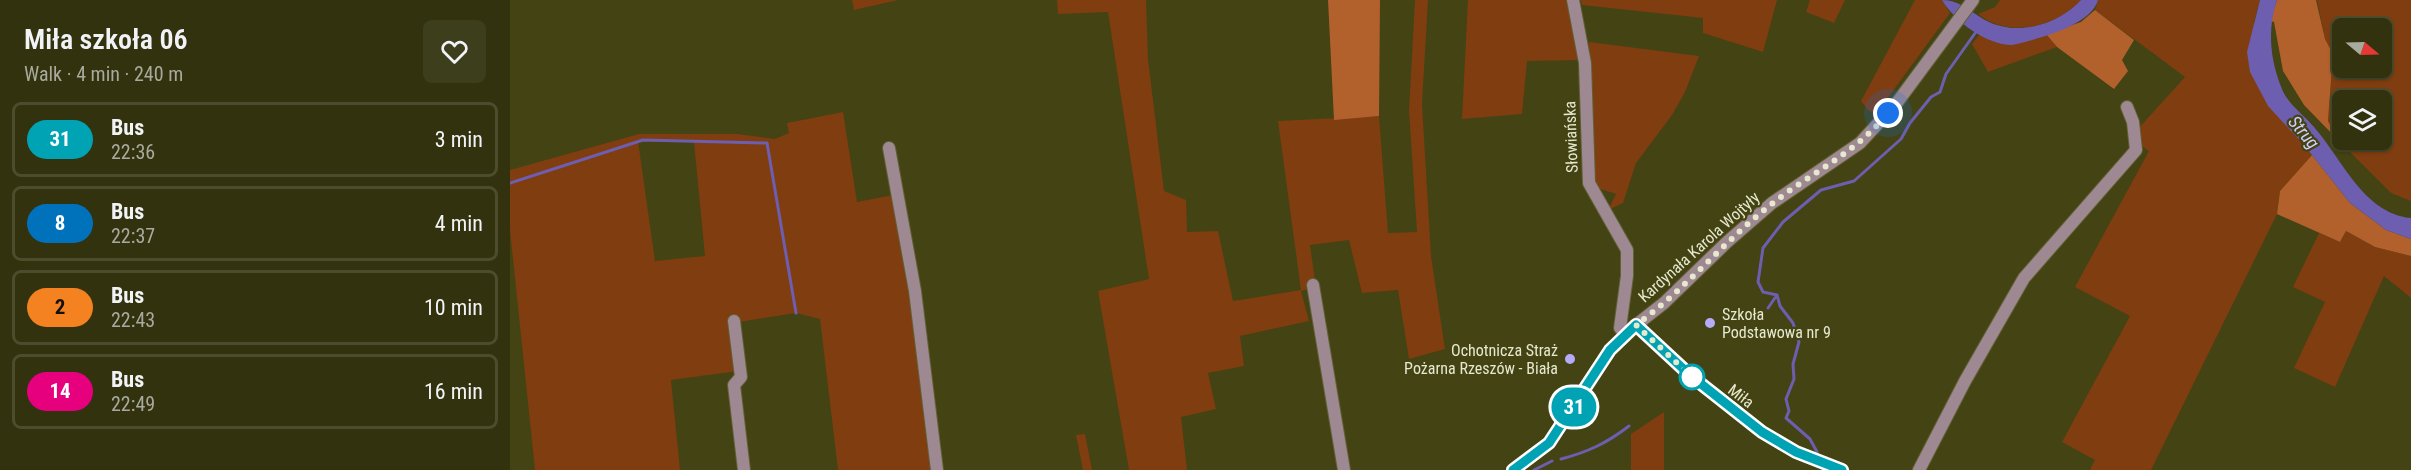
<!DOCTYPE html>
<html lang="en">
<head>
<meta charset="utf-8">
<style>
	:root { --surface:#32320e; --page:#3d3e1c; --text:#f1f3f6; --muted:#a8aa9e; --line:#4d4d2e }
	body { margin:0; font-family:"Roboto Condensed",sans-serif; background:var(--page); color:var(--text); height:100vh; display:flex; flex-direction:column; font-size:22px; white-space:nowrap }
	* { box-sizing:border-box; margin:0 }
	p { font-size:20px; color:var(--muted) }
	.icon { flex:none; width:33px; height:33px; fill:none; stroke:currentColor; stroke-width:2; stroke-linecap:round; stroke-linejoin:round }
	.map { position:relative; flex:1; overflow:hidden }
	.details { display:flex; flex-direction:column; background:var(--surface); width:510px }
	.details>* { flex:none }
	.badge { padding:0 12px; border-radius:20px; font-size:21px; line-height:39px }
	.needle { width:39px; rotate:109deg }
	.buttons { position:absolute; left:1822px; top:18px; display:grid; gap:12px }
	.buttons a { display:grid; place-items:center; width:60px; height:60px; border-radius:9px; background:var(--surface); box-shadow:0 2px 4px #0004,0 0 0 2px var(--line); font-size:30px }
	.you { position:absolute; width:30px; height:30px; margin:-15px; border:4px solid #fff; border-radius:50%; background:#1a73e8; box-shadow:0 0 0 9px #1a73e833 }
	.map>.badge { position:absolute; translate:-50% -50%; box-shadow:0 0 0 3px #fff }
	.round { display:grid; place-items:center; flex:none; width:63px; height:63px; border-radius:9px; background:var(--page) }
	.summary { display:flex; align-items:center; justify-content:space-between; height:102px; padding:0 24px }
	h1 { font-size:28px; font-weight:600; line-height:45px }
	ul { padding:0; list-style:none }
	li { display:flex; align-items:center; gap:18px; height:75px; margin:0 12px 9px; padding:0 12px; border:3px solid var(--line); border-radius:9px }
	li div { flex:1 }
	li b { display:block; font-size:22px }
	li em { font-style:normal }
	li .badge { min-width:66px; font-weight:700; text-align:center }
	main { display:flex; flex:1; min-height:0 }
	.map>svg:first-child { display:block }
</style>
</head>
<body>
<main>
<section class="details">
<div class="summary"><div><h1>Miła szkoła 06</h1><p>Walk · 4 min · 240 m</p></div><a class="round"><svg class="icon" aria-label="heart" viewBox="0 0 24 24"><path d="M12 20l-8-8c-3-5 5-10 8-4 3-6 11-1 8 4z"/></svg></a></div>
<ul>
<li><span class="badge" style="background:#00a3b4;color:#fff">31</span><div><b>Bus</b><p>22:36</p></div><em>3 min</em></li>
<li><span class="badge" style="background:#0072bc;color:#fff">8</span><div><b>Bus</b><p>22:37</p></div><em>4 min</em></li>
<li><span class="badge" style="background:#f58220;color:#111">2</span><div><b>Bus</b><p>22:43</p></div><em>10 min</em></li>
<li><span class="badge" style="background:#e6007e;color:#fff">14</span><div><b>Bus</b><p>22:49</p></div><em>16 min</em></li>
</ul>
</section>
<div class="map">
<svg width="1901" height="470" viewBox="0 0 1901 470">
	<rect width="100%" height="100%" fill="#434313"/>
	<path fill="#7f3d10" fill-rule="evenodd" d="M 342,0 L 388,0 L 344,10 Z
		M 547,0 L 636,0 L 638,59 L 654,191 L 676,200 L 677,232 L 708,231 L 723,301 L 791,290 L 768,121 L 869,116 L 878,233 L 907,232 L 899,111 L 905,0 L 918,0 L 912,104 L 921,256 L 935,349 L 899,359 L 888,290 L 852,293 L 839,240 L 800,245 L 806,287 L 791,291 L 799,321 L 730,336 L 734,366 L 698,373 L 706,409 L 671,417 L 677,470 L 619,470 L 588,291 L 639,279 L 598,12 L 548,14 Z
		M 958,0 L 1060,0 L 1070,60 L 1017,61 L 1012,114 L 952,119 Z
		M 1071,0 L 1267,0 L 1253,52 L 1193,33 L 1193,18 L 1072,5 Z
		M 1300,0 L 1335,0 L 1324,23 L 1296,12 Z
		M 1405,0 L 1432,0 L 1440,13 L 1366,114 L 1358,110 L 1351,101 Z
		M 1490,0 L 1571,0 C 1546,27 1499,39 1468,14 L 1485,7 Z
		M 1588,0 L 1750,0 L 1744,22 L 1794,145 L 1802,155 L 1770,191 L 1767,214 L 1641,470 L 1580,470 L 1585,460 L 1552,442 L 1620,316 L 1565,287 L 1639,151 L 1633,147 L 1627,130 L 1675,77 L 1585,10 Z
		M 1807,0 L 1901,0 L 1901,201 L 1881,193 L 1828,140 L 1818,121 L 1823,54 L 1815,39 ZM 1833,28 L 1872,28 L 1872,68 L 1833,68 ZM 1833,100 L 1872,100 L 1872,140 L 1833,140 Z
		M 1470,34 C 1491,50 1513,43 1536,34 L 1547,47 L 1478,72 L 1462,44 Z
		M 1079,42 L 1189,56 L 1175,92 L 1162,115 L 1126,163 L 1113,203 L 1098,210 L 1106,194 L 1087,188 L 1081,171 Z
		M 333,112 L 347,202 L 383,195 L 409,343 L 425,470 L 328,470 L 310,319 L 286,313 L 222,323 L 228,371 L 161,380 L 170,470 L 25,470 L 0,230 L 0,170 L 129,134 L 228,134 L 265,139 L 279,133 L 277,123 ZM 128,141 L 184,142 L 195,256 L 145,261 Z
		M 1836,231 L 1865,247 L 1901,256 L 1901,298 L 1874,276 L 1825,387 L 1784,368 L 1815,302 L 1783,287 L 1809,233 L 1830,242 Z
		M 1154,412 L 1154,470 L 1121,470 L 1121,434 Z
		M 575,434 L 582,470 L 573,470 L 566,435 Z"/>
	<path fill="#b2602c" d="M 818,0 L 870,0 L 869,116 L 824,120 Z
		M 1767,0 L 1806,0 L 1815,39 L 1823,54 L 1818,121 L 1828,140 L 1794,105 L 1773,71 L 1764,22 L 1760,21 Z
		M 1585,10 L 1624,40 L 1612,60 L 1618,71 L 1604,89 L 1547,47 L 1536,34 L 1571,22 Z
		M 1802,155 L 1840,203 L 1876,230 L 1901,239 L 1901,256 L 1865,247 L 1836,231 L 1830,242 L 1767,214 L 1770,191 Z"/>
	<path fill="#6d5eaf" d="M 1432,0 C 1451,0 1461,13 1477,21 C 1508,37 1549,24 1571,0 L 1588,0 C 1581,26 1527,39 1502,45 C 1477,45 1445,22 1432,0 Z
		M 1750,0 L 1767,0 C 1757,29 1760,60 1772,89 C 1777,103 1795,116 1804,127 C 1833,160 1853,213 1901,218 L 1901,239 L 1876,230 L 1840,203 L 1794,145 L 1758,106 L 1740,72 L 1737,52 Z"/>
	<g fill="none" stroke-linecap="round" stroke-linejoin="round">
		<path stroke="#6d5eaf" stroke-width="3" d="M 0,183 L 133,140 L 257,143 L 286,313
			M 1258,308 L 1267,295
			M 1307,452 L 1300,439 L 1276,418 L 1279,411 L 1276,399 L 1284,379 L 1283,364 L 1289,342 L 1283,323 L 1270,306 L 1267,295 L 1253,292 L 1248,282 L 1253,248 L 1273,222 L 1311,190 L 1344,181 L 1391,139 L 1400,123 L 1421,97 L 1430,92 L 1436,74 L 1468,29
			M 1051,459 C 1078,452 1097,443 1119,426
			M 1024,470 L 1042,461"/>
		<g stroke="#616135" stroke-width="14">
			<path id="minor" d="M 1063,0 L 1075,63 L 1079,183 L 1117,250 L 1117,276 L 1110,328 L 1115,333
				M 379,148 L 405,291 L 427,470
				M 803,285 L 834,470
				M 224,321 L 231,377 L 224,385 L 234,470
				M 1126,325 L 1154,303 L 1217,242 L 1262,203 L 1350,143 L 1386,104 L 1463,0
				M 1409,470 L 1455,381 L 1514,278 L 1626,150 L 1623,122 L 1617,107"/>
		</g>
		<g stroke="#616135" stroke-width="14">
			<path id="tertiary" d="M 1003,470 L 1039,443 L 1100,350 L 1126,325 L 1181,376 L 1252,432 L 1286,452 L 1332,470"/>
		</g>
		<use href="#minor" stroke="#9e8891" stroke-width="12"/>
		<use href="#tertiary" stroke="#9e8891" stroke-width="12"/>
	</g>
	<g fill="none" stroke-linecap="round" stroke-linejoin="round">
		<g stroke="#fff" stroke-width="14">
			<path id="line" d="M 1003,470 L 1039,443 L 1100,350 L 1126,325 L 1181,376 L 1252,432 L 1286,452 L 1332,470"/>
		</g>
		<use href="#line" stroke="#00a3b4" stroke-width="9"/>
		<path stroke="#e7e9cf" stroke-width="6" stroke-dasharray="0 10.8" d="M 1182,377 L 1126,325 C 1176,289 1215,240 1263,203 C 1302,172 1346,153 1378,113"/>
	</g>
	<g fill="#b6abf8" stroke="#434313" stroke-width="2">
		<circle cx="1200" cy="323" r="6"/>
		<circle cx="1060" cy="359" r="6"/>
	</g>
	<circle fill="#fff" stroke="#00a3b4" stroke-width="3" cx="1182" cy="377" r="12"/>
	<g text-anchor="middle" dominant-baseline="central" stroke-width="4.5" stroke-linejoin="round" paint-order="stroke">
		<g font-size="16" fill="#e7e9cf" stroke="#434313">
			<text transform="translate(1061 137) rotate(-92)">Słowiańska</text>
			<text transform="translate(1189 247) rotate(-42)">Kardynała Karola Wojtyły</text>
			<text transform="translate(1231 396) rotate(38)">Miła</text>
		</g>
		<g font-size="16" fill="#e7e9cf" stroke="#434313" text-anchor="start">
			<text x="1212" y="314">Szkoła<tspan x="1212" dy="18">Podstawowa nr 9</tspan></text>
			<text x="1048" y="350" text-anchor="end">Ochotnicza Straż<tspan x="1048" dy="18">Pożarna Rzeszów - Biała</tspan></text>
		</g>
		<g font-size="18" font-style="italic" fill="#d2cdfa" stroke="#434313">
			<text transform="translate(1794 132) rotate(50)">Strug</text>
		</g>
	</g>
</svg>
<div class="buttons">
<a><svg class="needle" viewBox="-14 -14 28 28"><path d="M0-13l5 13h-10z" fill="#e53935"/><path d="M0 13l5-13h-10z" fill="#a8aa9e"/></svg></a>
<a><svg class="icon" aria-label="layers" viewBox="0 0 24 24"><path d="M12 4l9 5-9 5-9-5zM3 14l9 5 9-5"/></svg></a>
</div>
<div class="you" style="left:1378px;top:113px"></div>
<b class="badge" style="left:1064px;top:407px;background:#00a3b4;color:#fff">31</b>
</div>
</main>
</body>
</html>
